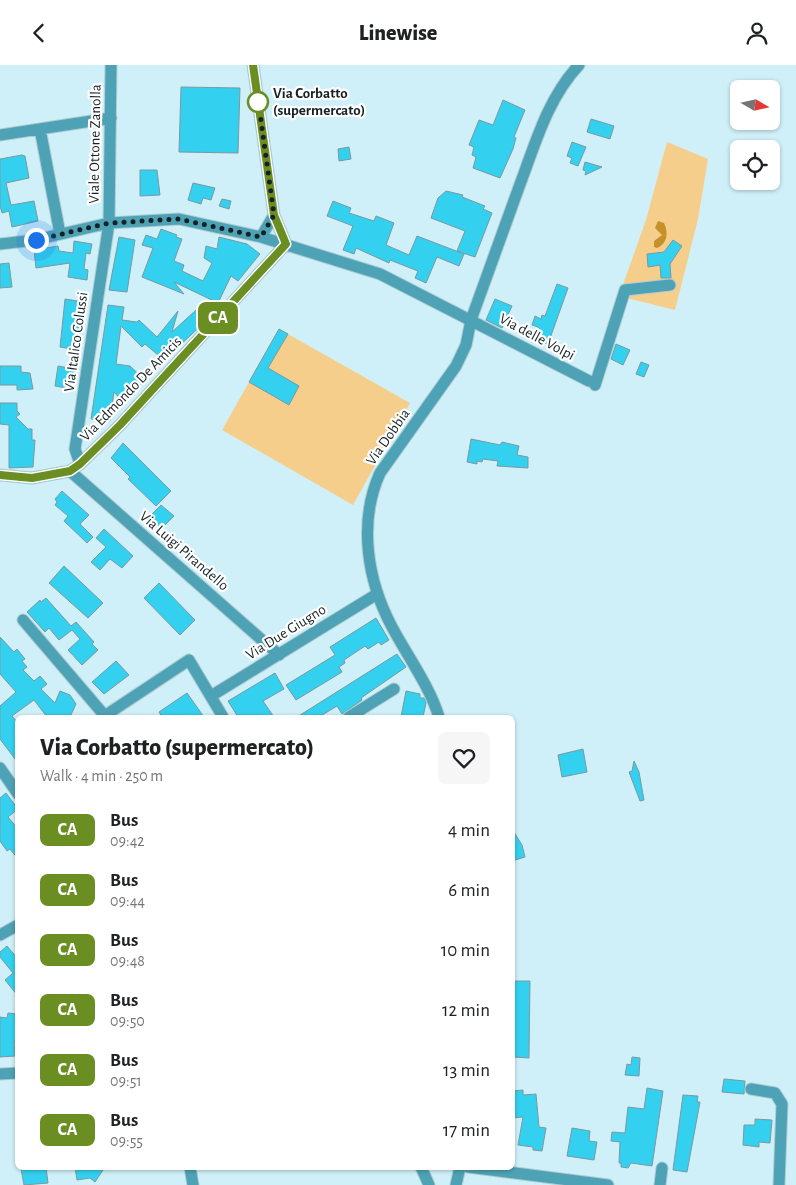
<!DOCTYPE html>
<html lang="en">
<head>
<meta charset="utf-8">
<style>
	:root { --surface:#fff; --page:#f6f6f6; --text:#202124; --muted:#757577 }
	body { margin:0; font-family:"Alegreya Sans",sans-serif; background:var(--page); color:var(--text); height:100vh; display:flex; flex-direction:column; font-size:19px; white-space:nowrap }
	* { box-sizing:border-box; margin:0 }
	p { font-size:16px; color:var(--muted) }
	.icon { flex:none; width:28px; height:28px; fill:none; stroke:currentColor; stroke-width:2; stroke-linecap:round; stroke-linejoin:round }
	.map { position:relative; flex:1; overflow:hidden }
	.sheet { position:absolute; left:15px; top:650px; width:500px; height:455px; display:flex; flex-direction:column; background:var(--surface); border-radius:8px; box-shadow:0 1px 4px #0004 }
	.sheet>* { flex:none }
	.badge { padding:0 10px; border-radius:8px; font-size:18px; line-height:32px }
	.needle { width:32px; rotate:99deg }
	.tools { position:absolute; left:730px; top:15px; display:grid; gap:10px }
	.tools a { display:grid; place-items:center; width:50px; height:50px; border-radius:8px; background:var(--surface); box-shadow:0 1px 4px #0004; font-size:25px }
	.you { position:absolute; width:25px; height:25px; margin:-12px; border:4px solid #fff; border-radius:50%; background:#1a73e8; box-shadow:0 0 0 8px #1a73e833 }
	.map>.badge { position:absolute; translate:-50% -50%; box-shadow:0 0 0 2px #fff }
	.round { display:grid; place-items:center; flex:none; width:52px; height:52px; border-radius:8px; background:var(--page) }
	.headline { display:flex; align-items:center; justify-content:space-between; height:85px; padding:0 25px }
	h1 { font-size:24px; font-weight:800; line-height:38px }
	ul { padding:0; list-style:none }
	li { display:flex; align-items:center; gap:15px; height:60px; padding:0 25px }
	li div { flex:1 }
	li b { display:block; font-size:19px }
	li em { font-style:normal }
	li .badge { min-width:55px; font-weight:700; text-align:center }
	header { display:flex; justify-content:space-between; align-items:center; height:65px; padding:0 25px; background:var(--surface); font-size:22px; font-weight:800 }
	.map>svg:first-child { display:block }
</style>
</head>
<body>
<header><svg class="icon" aria-label="back" viewBox="0 0 24 24"><path d="M15 5l-7 7 7 7"/></svg>Linewise<svg class="icon" aria-label="person" viewBox="0 0 24 24"><circle cx="12" cy="8" r="4"/><path d="M4 21q1-7 8-7t8 7"/></svg></header>
<div class="map">
<svg width="796" height="1120" viewBox="0 0 796 1120">
	<rect width="100%" height="100%" fill="#cff0f8"/>
	<path fill="#f6ce8c" d="M 667,77 L 708,94 L 698,154 L 675,245 L 619,231 L 646,155 Z
		M 279,264 L 410,338 L 353,440 L 222,365 Z"/>
	<path fill="#c69129" d="M 658,156 L 664,158 C 669,168 667,179 657,183 L 654,182 L 654,176 L 662,170 L 655,163 Z"/>
	<path fill="#33d0ef" stroke="#7b99a0" d="M 181,22 L 240,23 L 238,88 L 179,87 Z
		M 503,35 L 525,45 L 514,72 L 516,73 L 513,84 L 500,113 L 473,103 L 476,92 L 472,90 L 474,82 L 469,80 L 479,55 L 493,60 Z
		M 591,54 L 614,61 L 610,74 L 587,67 Z
		M 572,77 L 586,82 L 578,101 L 570,98 L 572,93 L 567,91 Z
		M 349,82 L 351,94 L 339,96 L 338,84 Z
		M 22,90 L 25,91 L 29,113 L 6,118 L 11,140 L 34,136 L 38,156 L 12,162 L 9,146 L 2,148 L 0,141 L 0,94 Z
		M 585,97 L 602,102 L 585,110 L 586,106 L 583,105 Z
		M 140,105 L 157,105 L 160,130 L 140,131 Z
		M 193,118 L 215,123 L 211,135 L 203,133 L 201,139 L 188,135 Z
		M 446,126 L 463,130 L 462,132 L 485,141 L 483,144 L 492,148 L 475,192 L 457,186 L 465,166 L 431,153 L 438,133 Z
		M 222,134 L 231,136 L 229,144 L 219,141 Z
		M 333,136 L 351,143 L 349,148 L 374,156 L 376,151 L 394,158 L 386,180 L 409,190 L 417,171 L 464,189 L 459,201 L 437,192 L 426,218 L 415,213 L 418,206 L 390,195 L 389,198 L 356,183 L 354,189 L 343,185 L 353,161 L 327,151 Z
		M 161,164 L 177,170 L 176,172 L 182,174 L 174,196 L 184,200 L 182,206 L 203,216 L 212,198 L 204,193 L 206,181 L 217,184 L 219,172 L 247,179 L 260,189 L 238,216 L 231,211 L 218,238 L 174,217 L 184,229 L 142,212 L 153,183 L 142,180 L 146,170 L 157,174 Z
		M 119,172 L 135,175 L 127,227 L 109,225 Z
		M 673,175 L 682,181 L 670,199 L 671,213 L 661,213 L 660,200 L 648,202 L 647,189 L 664,187 Z
		M 74,176 L 92,179 L 90,189 L 86,188 L 84,204 L 88,205 L 87,215 L 68,212 L 70,198 L 36,203 L 34,185 L 58,181 L 59,186 L 73,188 Z
		M 9,198 L 12,222 L 0,223 L 0,199 Z
		M 557,219 L 568,223 L 548,279 L 534,275 L 538,262 L 532,260 L 535,251 L 541,254 L 542,250 L 545,251 Z
		M 65,234 L 84,237 L 78,285 L 60,282 Z
		M 495,234 L 512,241 L 502,263 L 486,255 Z
		M 108,240 L 124,242 L 122,255 L 137,257 L 139,255 L 157,272 L 178,246 L 172,267 L 196,245 L 206,256 L 164,295 L 145,279 L 142,282 L 121,261 L 116,299 L 130,301 L 145,315 L 124,338 L 114,327 L 110,356 L 91,354 Z
		M 279,264 L 288,269 L 268,303 L 299,321 L 289,340 L 249,317 Z
		M 616,279 L 630,285 L 623,300 L 611,294 Z
		M 641,297 L 649,300 L 644,312 L 636,309 Z
		M 0,301 L 21,301 L 21,307 L 30,308 L 33,324 L 17,325 L 17,320 L 0,320 Z
		M 58,301 L 75,304 L 72,324 L 55,321 Z
		M 0,338 L 17,338 L 17,346 L 20,349 L 16,352 L 28,364 L 32,364 L 32,375 L 35,375 L 33,402 L 9,403 L 9,360 L 0,359 Z
		M 471,374 L 500,380 L 502,377 L 519,381 L 517,390 L 528,392 L 528,403 L 497,401 L 498,396 L 483,394 L 482,397 L 477,396 L 477,399 L 467,397 Z
		M 123,378 L 171,426 L 156,441 L 128,414 L 130,412 L 111,393 Z
		M 62,426 L 89,450 L 80,459 L 93,472 L 87,478 L 64,456 L 68,451 L 55,440 L 57,437 L 55,434 Z
		M 161,440 L 174,451 L 161,464 L 149,452 Z
		M 104,464 L 133,491 L 122,503 L 110,494 L 100,505 L 91,497 L 106,482 L 96,473 Z
		M 64,501 L 103,538 L 88,553 L 49,518 Z
		M 159,518 L 195,555 L 180,570 L 144,533 Z
		M 46,533 L 71,561 L 76,557 L 94,577 L 92,579 L 98,585 L 82,600 L 68,585 L 80,574 L 72,565 L 59,575 L 49,563 L 45,567 L 27,547 L 40,535 L 41,537 Z
		M 376,553 L 389,575 L 381,580 L 379,577 L 368,584 L 365,581 L 344,595 L 345,598 L 339,602 L 342,607 L 296,635 L 286,620 L 335,590 L 330,582 Z
		M 0,572 L 14,587 L 17,584 L 25,594 L 22,596 L 27,602 L 23,605 L 34,616 L 40,611 L 47,619 L 41,624 L 55,638 L 60,626 L 70,630 L 76,639 L 70,652 L 47,652 L 34,635 L 12,651 L 18,658 L 18,698 L 0,674 L 0,641 L 16,627 L 0,609 Z
		M 397,589 L 406,602 L 361,633 L 362,635 L 342,649 L 337,641 L 319,652 L 297,652 Z
		M 116,596 L 129,610 L 104,629 L 92,617 Z
		M 275,608 L 284,624 L 263,636 L 274,652 L 238,652 L 228,636 Z
		M 406,626 L 420,629 L 420,633 L 424,633 L 426,638 L 423,652 L 401,652 Z
		M 187,628 L 204,652 L 162,652 L 159,647 Z
		M 583,684 L 587,707 L 562,712 L 558,690 Z
		M 634,696 L 639,707 L 644,735 L 640,736 L 629,707 L 632,706 Z
		M 6,728 L 18,744 L 8,752 L 18,764 L 18,794 L 10,784 L 7,786 L 0,776 L 0,733 Z
		M 512,764 L 522,780 L 525,792 L 512,796 Z
		M 7,881 L 18,894 L 18,931 L 5,915 L 13,908 L 0,892 L 0,887 Z
		M 514,916 L 530,916 L 529,993 L 513,992 Z
		M 8,948 L 18,949 L 18,977 L 14,977 L 15,991 L 0,992 L 0,952 L 7,953 Z
		M 632,992 L 640,993 L 639,1011 L 625,1010 L 627,999 L 631,1000 Z
		M 724,1014 L 745,1016 L 744,1029 L 722,1027 Z
		M 647,1023 L 663,1026 L 652,1101 L 631,1098 L 628,1103 L 621,1102 L 621,1098 L 619,1098 L 620,1077 L 611,1076 L 612,1067 L 625,1068 L 628,1042 L 644,1044 Z
		M 523,1025 L 523,1030 L 536,1029 L 539,1062 L 546,1063 L 542,1086 L 533,1085 L 533,1082 L 518,1080 L 523,1052 L 512,1053 L 512,1026 Z
		M 683,1030 L 698,1031 L 697,1037 L 700,1037 L 687,1107 L 673,1105 Z
		M 755,1054 L 772,1055 L 770,1078 L 759,1077 L 759,1082 L 743,1080 L 744,1060 L 755,1060 Z
		M 572,1063 L 590,1066 L 589,1076 L 597,1077 L 594,1095 L 567,1091 Z
		M 29,1102 L 46,1102 L 48,1118 L 24,1120 L 21,1104 Z
		M 75,1102 L 105,1102 L 95,1117 L 90,1113 L 77,1115 Z"/>
	<g fill="none" stroke-linecap="round" stroke-linejoin="round">
		<g stroke="#aecbd2" stroke-width="13">
			<path id="minor" d="M 253,0 L 274,150 L 286,179
				M 40,64 L 60,169
				M 0,70 L 111,53
				M 261,172 L 274,150
				M 0,179 L 35,175 L 109,158 L 179,154 L 261,172 L 380,209 L 589,316
				M 595,320 L 625,225 L 670,220
				M 80,399 L 75,384 L 109,158 L 111,0
				M 70,406 L 279,590
				M 0,410 L 32,413 L 70,406 L 80,399 L 120,360 L 286,179
				M 23,555 L 105,651
				M 211,631 L 377,529
				M 103,652 L 189,595 L 223,652
				M 349,652 L 394,624
				M 439,652 C 429,620 408,592 392,562 C 367,515 358,457 380,408 L 456,301 L 466,280 L 471,255 C 487,211 503,167 519,122 C 535,80 547,34 579,0
				M 0,703 L 18,729
				M 0,870 L 18,860
				M 0,1009 L 18,1008
				M 751,1024 L 775,1028 L 782,1039 L 779,1120
				M 190,1102 L 193,1120
				M 421,1102 L 429,1120
				M 468,1102 L 608,1120
				M 456,1120 L 460,1102
				M 660,1120 L 662,1103"/>
		</g>
		<use href="#minor" stroke="#4ea2b5" stroke-width="11"/>
	</g>
	<g fill="none" stroke-linecap="round" stroke-linejoin="round">
		<g stroke="#fff" stroke-width="11">
			<path id="line" d="M 0,410 L 32,413 L 70,406 L 80,399 L 120,360 L 286,179 L 274,150 L 253,0"/>
		</g>
		<use href="#line" stroke="#6b8e23" stroke-width="8"/>
		<path stroke="#152124" stroke-width="5" stroke-dasharray="0 9" d="M 36,175 L 109,158 L 179,154 L 261,172 L 274,150 L 258,34 L 258,37"/>
	</g>
	<circle fill="#fff" stroke="#6b8e23" stroke-width="2.5" cx="258" cy="37" r="10"/>
	<g text-anchor="middle" dominant-baseline="central" stroke-width="4.5" stroke-linejoin="round" paint-order="stroke">
		<g font-size="15" font-weight="bold" fill="#152124" stroke="#fff" text-anchor="start">
			<text x="273" y="28">Via Corbatto<tspan x="273" dy="17">(supermercato)</tspan></text>
		</g>
		<g font-size="15" fill="#152124" stroke="#fff">
			<text transform="translate(95 79) rotate(-89)">Viale Ottone Zanolla</text>
			<text transform="translate(537 272) rotate(28)">Via delle Volpi</text>
			<text transform="translate(76 277) rotate(-82)">Via Italico Colussi</text>
			<text transform="translate(131 324) rotate(-46)">Via Edmondo De Amicis</text>
			<text transform="translate(388 372) rotate(-55)">Via Dobbia</text>
			<text transform="translate(184 486) rotate(41)">Via Luigi Pirandello</text>
			<text transform="translate(286 567) rotate(-32)">Via Due Giugno</text>
		</g>
	</g>
</svg>
<div class="tools">
<a><svg class="needle" viewBox="-14 -14 28 28"><path d="M0-13l5 13h-10z" fill="#e53935"/><path d="M0 13l5-13h-10z" fill="#757577"/></svg></a>
<a><svg class="icon" aria-label="locate" viewBox="0 0 24 24"><circle cx="12" cy="12" r="6"/><path d="M12 2v4M12 18v4M2 12h4M18 12h4"/></svg></a>
</div>
<div class="you" style="left:36px;top:175px"></div>
<b class="badge" style="left:218px;top:253px;background:#6b8e23;color:#fff">CA</b>
<section class="sheet">
<div class="headline"><div><h1>Via Corbatto (supermercato)</h1><p>Walk · 4 min · 250 m</p></div><a class="round"><svg class="icon" aria-label="heart" viewBox="0 0 24 24"><path d="M12 20l-8-8c-3-5 5-10 8-4 3-6 11-1 8 4z"/></svg></a></div>
<ul>
<li><span class="badge" style="background:#6b8e23;color:#fff">CA</span><div><b>Bus</b><p>09:42</p></div><em>4 min</em></li>
<li><span class="badge" style="background:#6b8e23;color:#fff">CA</span><div><b>Bus</b><p>09:44</p></div><em>6 min</em></li>
<li><span class="badge" style="background:#6b8e23;color:#fff">CA</span><div><b>Bus</b><p>09:48</p></div><em>10 min</em></li>
<li><span class="badge" style="background:#6b8e23;color:#fff">CA</span><div><b>Bus</b><p>09:50</p></div><em>12 min</em></li>
<li><span class="badge" style="background:#6b8e23;color:#fff">CA</span><div><b>Bus</b><p>09:51</p></div><em>13 min</em></li>
<li><span class="badge" style="background:#6b8e23;color:#fff">CA</span><div><b>Bus</b><p>09:55</p></div><em>17 min</em></li>
</ul>
</section>
</div>
</body>
</html>
